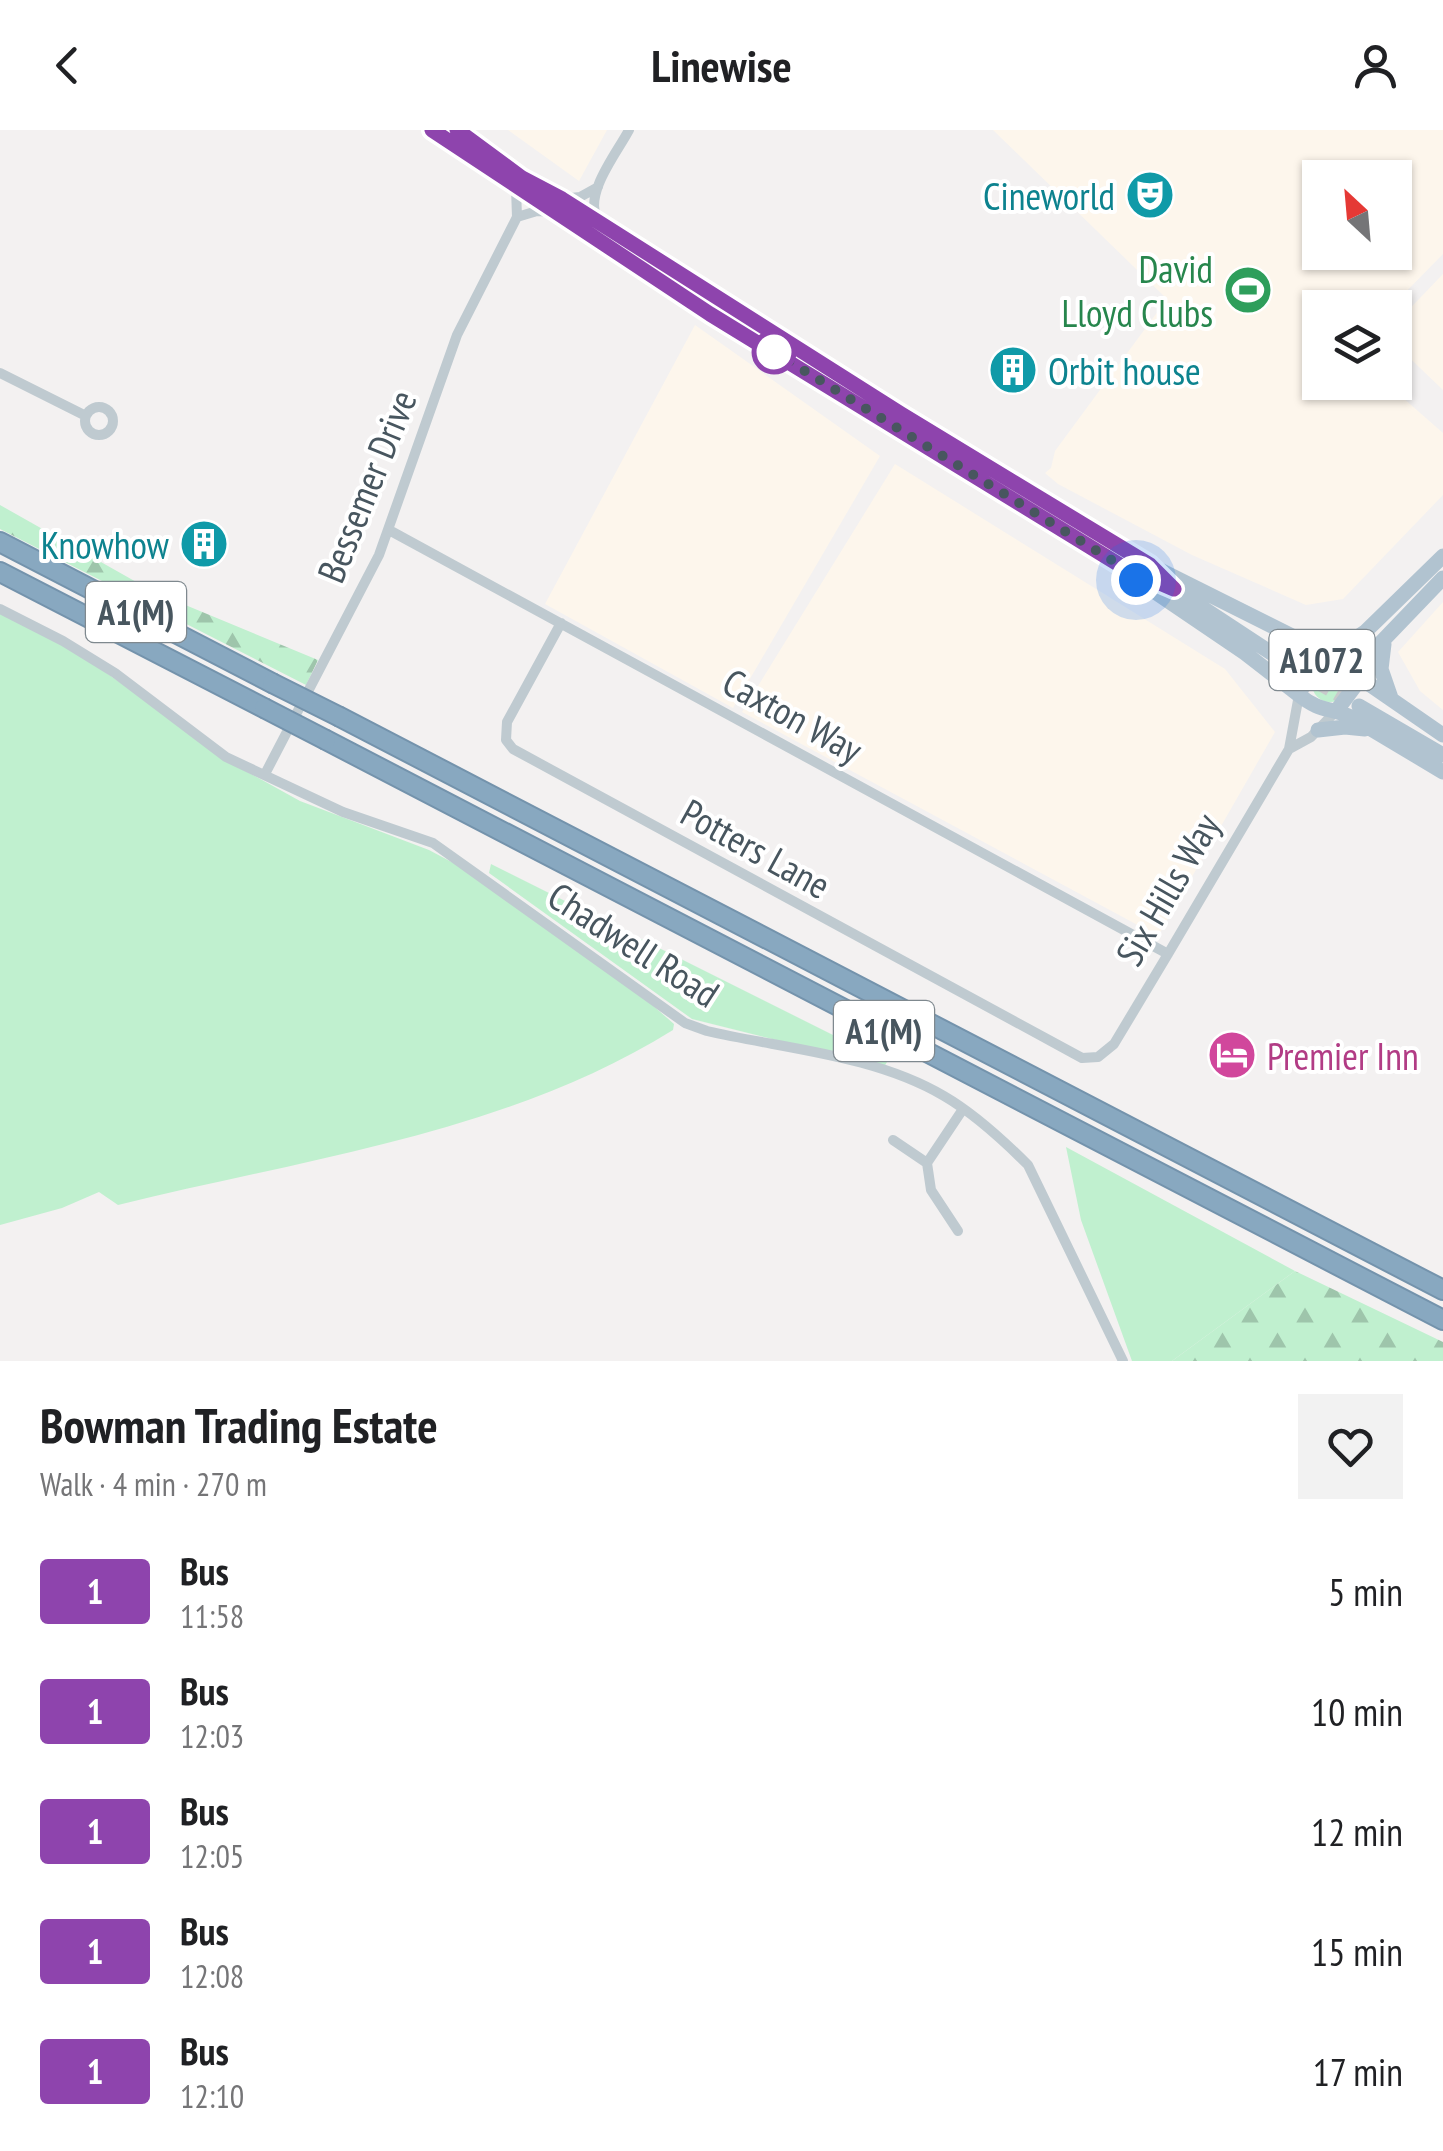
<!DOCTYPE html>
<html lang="en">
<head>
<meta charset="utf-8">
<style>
	:root { --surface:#fff; --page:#f2f2f2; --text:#202124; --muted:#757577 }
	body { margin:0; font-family:"PT Sans Narrow",sans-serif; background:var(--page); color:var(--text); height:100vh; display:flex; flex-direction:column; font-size:38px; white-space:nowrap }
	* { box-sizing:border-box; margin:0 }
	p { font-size:32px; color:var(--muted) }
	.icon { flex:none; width:55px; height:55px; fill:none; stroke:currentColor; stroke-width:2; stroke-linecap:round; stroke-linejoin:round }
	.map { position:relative; height:1231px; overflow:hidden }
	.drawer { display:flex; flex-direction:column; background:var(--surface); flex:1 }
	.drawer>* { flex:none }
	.badge { padding:0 20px; border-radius:8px; font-size:35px; line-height:65px }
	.needle { width:65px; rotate:334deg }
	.controls { position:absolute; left:1302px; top:30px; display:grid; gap:20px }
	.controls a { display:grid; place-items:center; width:110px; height:110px; border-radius:0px; background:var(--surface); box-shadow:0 2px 8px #0004; font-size:50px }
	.you { position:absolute; width:50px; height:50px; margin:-25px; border:8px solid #fff; border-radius:50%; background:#1a73e8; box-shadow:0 0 0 15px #1a73e833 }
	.map>.badge { position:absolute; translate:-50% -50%; box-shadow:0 0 0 5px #fff }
	.round { display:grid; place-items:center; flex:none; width:105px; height:105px; border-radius:0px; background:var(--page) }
	.overview { display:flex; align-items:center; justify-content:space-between; height:170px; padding:0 40px }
	h1 { font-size:48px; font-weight:700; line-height:75px }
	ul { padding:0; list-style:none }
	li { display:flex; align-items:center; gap:30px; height:120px; padding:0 40px }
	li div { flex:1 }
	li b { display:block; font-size:38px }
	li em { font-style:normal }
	li .badge { min-width:110px; font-weight:700; text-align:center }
	header { display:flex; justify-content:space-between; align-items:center; height:130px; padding:0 40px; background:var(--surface); font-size:45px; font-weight:700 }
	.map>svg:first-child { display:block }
</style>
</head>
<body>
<header><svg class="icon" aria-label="back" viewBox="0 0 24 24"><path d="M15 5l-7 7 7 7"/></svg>Linewise<svg class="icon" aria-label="person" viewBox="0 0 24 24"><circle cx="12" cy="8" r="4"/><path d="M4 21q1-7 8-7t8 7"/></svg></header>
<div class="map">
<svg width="1443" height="1231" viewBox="0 0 1443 1231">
	<defs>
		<pattern id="forest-firs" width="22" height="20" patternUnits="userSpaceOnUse" patternTransform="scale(2.5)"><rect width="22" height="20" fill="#c0f0cf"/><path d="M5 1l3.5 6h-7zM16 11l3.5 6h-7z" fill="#9ec5ab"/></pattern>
	</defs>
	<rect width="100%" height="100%" fill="#f3f1f1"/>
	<path fill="#fdf6ec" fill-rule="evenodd" d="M 508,0 L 607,0 L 579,51 Z
		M 993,0 L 1443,0 L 1443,124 L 1391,177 L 1320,178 L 1320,252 L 1386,253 L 1443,303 L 1443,365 L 1343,469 L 1306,475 L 1192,425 L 1058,354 L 1045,343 L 1051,338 L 1055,321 L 1167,169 ZM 1320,48 L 1395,48 L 1395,122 L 1320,122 Z
		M 1443,144 L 1443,260 L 1395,214 L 1395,194 Z
		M 695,195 L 880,326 L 733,578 L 545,474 Z
		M 895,334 L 1225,539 L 1275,602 L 1158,806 L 742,582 Z
		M 1443,472 L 1443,580 L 1420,561 L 1398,522 Z"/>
	<path fill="#c0f0cf" d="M 0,483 L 60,510 L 242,639 L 300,671 L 429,720 L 461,737 L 642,866 L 674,894 L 673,900 C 508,1003 304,1029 118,1075 L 99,1062 L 62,1078 L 0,1095 Z
		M1312 554a18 18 0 1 1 36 0a18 18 0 1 1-36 0Z
		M 491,734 L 887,932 L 884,937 L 692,889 L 489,743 Z
		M 1066,1017 L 1295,1141 L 1172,1231 L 1132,1231 L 1081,1090 Z"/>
	<path fill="url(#forest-firs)" d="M 0,375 L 154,462 L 318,530 L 306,555 L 0,399 Z
		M 1295,1141 L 1443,1212 L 1443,1231 L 1172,1231 Z"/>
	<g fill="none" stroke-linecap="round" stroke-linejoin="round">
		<path stroke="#c8cacc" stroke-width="15" stroke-dasharray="15 8" stroke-linecap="butt" d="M 1297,540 L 1354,573"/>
		<g stroke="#7493ac" stroke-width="22">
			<path id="motorway" d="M 0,412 L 272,553
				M 0,442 L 264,578
				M 340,587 L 1443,1160
				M 326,610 L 1443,1190"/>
		</g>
		<path stroke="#bfcad0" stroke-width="10" d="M 562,69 L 580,67 L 598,57
			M 517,87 L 537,81 L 552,82
			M 597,89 C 584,63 617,23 629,0
			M 0,243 L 86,286
			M85 291a14 14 0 1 1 28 0a14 14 0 1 1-28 0Z
			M 389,400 L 1168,824
			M 0,479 L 63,511 L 115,543 L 226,627 L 343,682 L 433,713 L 685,893 L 707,901 C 785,919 875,925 944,966 C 975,984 1003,1010 1028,1035 L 1123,1231
			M 561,493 L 507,592 L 506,610 L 513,619 L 1082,928 L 1098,927 L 1114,914 L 1168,824 L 1289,619 L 1299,565
			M 1289,619 L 1311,607 L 1336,581
			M 265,644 L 379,425 L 457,205 L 517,87 L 516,58
			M 893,1010 L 927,1033
			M 958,1101 L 931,1060 L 927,1033 L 963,979"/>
		<path stroke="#b1c3d0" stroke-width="15" d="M 432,0 L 710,183 L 1123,437 L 1174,459 L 1297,540
			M 457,0 L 523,48 L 562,69 L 901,284 L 1150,435 L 1330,525 L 1365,502 L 1443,426
			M 1133,447 L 1245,523 L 1299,565
			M 1443,448 L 1369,525 L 1356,545 L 1443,605
			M 1384,514 L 1381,539 L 1391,568
			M 1359,576 L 1443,625
			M 1337,580 L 1355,556 L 1356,545 L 1342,529 L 1330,525 L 1310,540 L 1299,565 C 1320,582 1329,577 1351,587 L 1443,642
			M 1318,600 L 1345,597 L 1365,599"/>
		<use href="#motorway" stroke="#88a8c0" stroke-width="18"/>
		<g stroke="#7493ac" stroke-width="22" stroke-linecap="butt">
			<path id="motorway-bridge" d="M 272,553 L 340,587
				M 264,578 L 326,610"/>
		</g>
		<use href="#motorway-bridge" stroke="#88a8c0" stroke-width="18"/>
	</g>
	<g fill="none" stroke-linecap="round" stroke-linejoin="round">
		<g stroke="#fff" stroke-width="22">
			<path id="line" d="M 432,0 L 710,184 L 1123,437 L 1174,459 L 1150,435 L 901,284 L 562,69 L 522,48 L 457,0"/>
		</g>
		<use href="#line" stroke="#8e44ad" stroke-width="15"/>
		<path stroke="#48565f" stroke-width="10" stroke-dasharray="0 18" d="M 774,222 L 1123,437 L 1136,450"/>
	</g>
	<defs>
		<g id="theatre-disc" transform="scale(2.5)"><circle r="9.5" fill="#0f9aa8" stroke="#fff"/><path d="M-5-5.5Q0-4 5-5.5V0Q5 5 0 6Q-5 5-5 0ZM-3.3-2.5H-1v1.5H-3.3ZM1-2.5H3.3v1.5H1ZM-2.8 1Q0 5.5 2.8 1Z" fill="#fff"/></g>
		<g id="stadium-disc" transform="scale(2.5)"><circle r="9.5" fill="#2e9e5b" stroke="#fff"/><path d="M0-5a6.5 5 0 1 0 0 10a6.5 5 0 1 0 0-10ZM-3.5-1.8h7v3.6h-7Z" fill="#fff"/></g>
		<g id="building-disc" transform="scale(2.5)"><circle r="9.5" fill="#0f9aa8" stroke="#fff"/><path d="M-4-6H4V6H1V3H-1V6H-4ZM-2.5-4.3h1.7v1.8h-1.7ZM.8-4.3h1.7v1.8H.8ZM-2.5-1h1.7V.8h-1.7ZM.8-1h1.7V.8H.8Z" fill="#fff"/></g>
		<g id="hotel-disc" transform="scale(2.5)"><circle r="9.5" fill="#d1479c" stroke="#fff"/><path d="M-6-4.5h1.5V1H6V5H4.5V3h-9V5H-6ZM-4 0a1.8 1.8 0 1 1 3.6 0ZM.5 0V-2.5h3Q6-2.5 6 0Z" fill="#fff"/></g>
	</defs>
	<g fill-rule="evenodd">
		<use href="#theatre-disc" x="1150" y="65"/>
		<use href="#stadium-disc" x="1248" y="160"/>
		<use href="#building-disc" x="1013" y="240"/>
		<use href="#building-disc" x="204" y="414"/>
		<use href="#hotel-disc" x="1232" y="925"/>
	</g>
	<circle fill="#fff" stroke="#8e44ad" stroke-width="5" cx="774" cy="222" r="20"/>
	<g text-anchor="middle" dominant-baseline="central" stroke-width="8" stroke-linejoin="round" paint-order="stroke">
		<g fill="#fff" stroke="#7f898f" stroke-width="2.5">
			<rect x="86" y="452" width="100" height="60" rx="8"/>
			<rect x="1269.5" y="500" width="105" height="60" rx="8"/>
			<rect x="834" y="871" width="100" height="60" rx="8"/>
		</g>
		<g font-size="35" font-weight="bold" fill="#48565f">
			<text x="136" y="482">A1(M)</text>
			<text x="1322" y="530">A1072</text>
			<text x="884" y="901">A1(M)</text>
		</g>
		<g font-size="38" fill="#0d838f" stroke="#fff" text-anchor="end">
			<text x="1115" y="65">Cineworld</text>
			<text x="1048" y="240" text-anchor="start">Orbit house</text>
			<text x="169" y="414">Knowhow</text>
		</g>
		<g font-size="38" fill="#27864d" stroke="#fff" text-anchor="end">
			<text x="1213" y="138">David<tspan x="1213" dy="44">Lloyd Clubs</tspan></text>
		</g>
		<g font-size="38" fill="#48565f" stroke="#fff">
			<text transform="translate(366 356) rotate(-68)">Bessemer Drive</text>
			<text transform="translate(793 585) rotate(29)">Caxton Way</text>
			<text transform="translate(756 718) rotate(29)">Potters Lane</text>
			<text transform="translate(1167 759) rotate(-60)">Six Hills Way</text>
			<text transform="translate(634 814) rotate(33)">Chadwell Road</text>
		</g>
		<g font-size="38" fill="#b23c85" stroke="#fff" text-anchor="start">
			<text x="1267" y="925">Premier Inn</text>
		</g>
	</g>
</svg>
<div class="controls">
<a><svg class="needle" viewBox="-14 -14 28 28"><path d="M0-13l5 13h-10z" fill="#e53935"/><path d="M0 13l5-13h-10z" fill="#757577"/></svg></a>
<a><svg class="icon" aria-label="layers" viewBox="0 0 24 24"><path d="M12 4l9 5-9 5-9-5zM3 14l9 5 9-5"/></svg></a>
</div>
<div class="you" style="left:1136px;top:450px"></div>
</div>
<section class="drawer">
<div class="overview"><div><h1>Bowman Trading Estate</h1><p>Walk · 4 min · 270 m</p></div><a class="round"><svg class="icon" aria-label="heart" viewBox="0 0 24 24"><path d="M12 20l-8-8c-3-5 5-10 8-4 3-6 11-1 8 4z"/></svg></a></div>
<ul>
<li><span class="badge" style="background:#8e44ad;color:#fff">1</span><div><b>Bus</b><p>11:58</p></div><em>5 min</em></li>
<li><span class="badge" style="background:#8e44ad;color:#fff">1</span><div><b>Bus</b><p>12:03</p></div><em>10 min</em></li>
<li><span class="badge" style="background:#8e44ad;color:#fff">1</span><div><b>Bus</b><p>12:05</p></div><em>12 min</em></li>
<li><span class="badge" style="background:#8e44ad;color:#fff">1</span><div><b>Bus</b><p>12:08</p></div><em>15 min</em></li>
<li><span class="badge" style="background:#8e44ad;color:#fff">1</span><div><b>Bus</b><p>12:10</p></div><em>17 min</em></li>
</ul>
</section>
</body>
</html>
